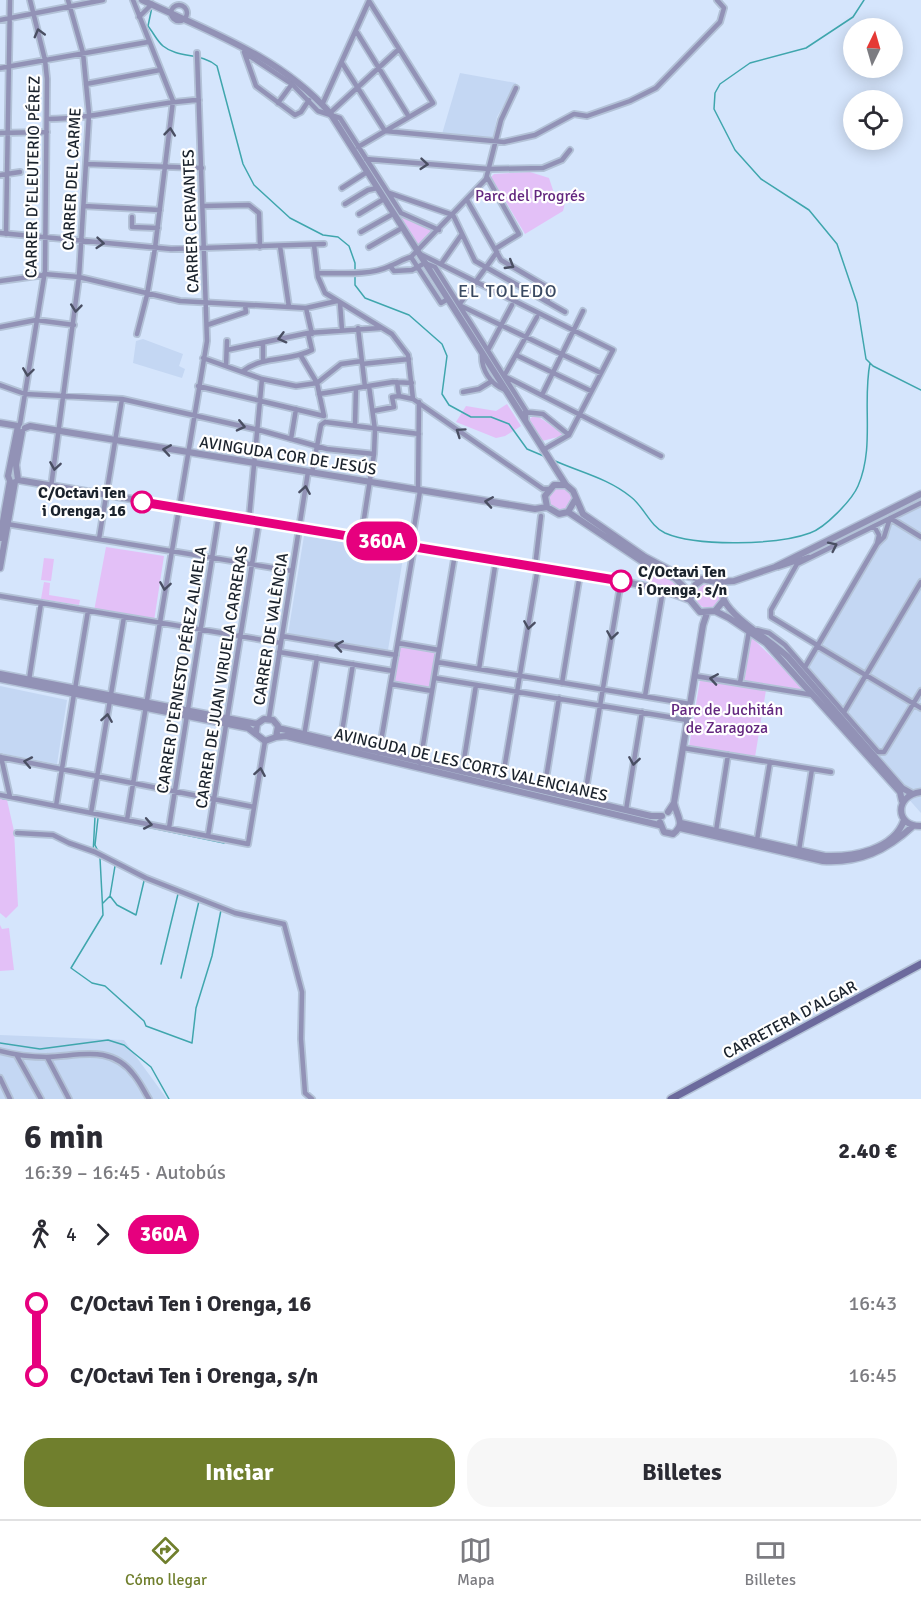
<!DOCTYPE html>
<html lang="es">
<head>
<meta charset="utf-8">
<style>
	:root { --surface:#fff; --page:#f7f7f7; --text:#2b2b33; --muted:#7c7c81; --line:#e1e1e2; --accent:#707f2d }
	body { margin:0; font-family:Signika,sans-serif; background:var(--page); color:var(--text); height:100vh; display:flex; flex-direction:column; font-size:22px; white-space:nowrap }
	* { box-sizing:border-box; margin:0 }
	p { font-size:20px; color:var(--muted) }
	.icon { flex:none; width:33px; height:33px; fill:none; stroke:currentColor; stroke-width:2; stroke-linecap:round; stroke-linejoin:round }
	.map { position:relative; height:1099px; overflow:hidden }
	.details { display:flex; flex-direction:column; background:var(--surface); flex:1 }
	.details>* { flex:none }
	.badge { padding:0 12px; border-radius:20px; font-size:21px; line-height:39px }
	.needle { width:39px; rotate:5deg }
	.tools { position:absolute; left:843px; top:18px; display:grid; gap:12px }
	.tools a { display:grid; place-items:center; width:60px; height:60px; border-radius:50%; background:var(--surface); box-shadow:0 3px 15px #0003; font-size:30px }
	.map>.badge { position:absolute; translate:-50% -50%; box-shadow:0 0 0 3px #fff }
	.legs { display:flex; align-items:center; gap:9px; height:66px; padding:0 24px; font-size:20px }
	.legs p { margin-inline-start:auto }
	.head { display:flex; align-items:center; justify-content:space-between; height:102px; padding:0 24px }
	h1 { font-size:33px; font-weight:700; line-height:45px }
	.action { display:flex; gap:12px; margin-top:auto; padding:12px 24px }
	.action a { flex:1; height:69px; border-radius:24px; background:var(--accent); color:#fff; font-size:24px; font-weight:700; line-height:69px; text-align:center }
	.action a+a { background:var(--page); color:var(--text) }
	ul { padding:0 24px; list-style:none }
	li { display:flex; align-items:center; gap:21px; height:72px; font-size:22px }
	li i { display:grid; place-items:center; width:9px; height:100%; margin:0 8px; background:currentColor }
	li i::after { content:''; width:15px; height:15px; margin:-8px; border:4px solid; border-radius:50%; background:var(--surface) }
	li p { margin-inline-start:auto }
	li:first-child i { background:linear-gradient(#0000 50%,currentColor 0) }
	li:last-child i { background:linear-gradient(currentColor 50%,#0000 0) }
	.tabs { display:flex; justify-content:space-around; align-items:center; height:84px; border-top:2px solid var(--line); background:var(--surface); font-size:16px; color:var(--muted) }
	.tabs a { display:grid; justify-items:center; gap:3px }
	.tabs .selected { color:var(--accent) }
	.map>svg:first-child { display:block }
</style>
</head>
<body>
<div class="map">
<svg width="921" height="1099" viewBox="0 0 921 1099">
	<rect width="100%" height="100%" fill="#d5e5fc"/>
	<path fill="#c4d7f3" d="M 460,73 L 516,83 L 497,117 L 493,138 L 442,134 Z
		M 143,339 L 183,354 L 179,366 L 185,369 L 182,378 L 133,363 L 136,341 Z
		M 921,491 L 921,813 L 797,673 L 909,498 Z
		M 304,536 L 404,552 L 388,650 L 288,634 Z
		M 0,686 L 67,700 L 57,764 L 0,753 Z
		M 0,1035 L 124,1040 L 167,1099 L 0,1099 Z"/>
	<path fill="#e3c0f7" d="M 530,172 L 549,178 L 554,193 L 565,203 L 563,211 L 525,234 L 491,177 L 494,174 Z
		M 400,216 L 434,231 L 420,248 Z
		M 507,404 L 521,426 L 505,436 L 496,438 L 456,422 L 466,406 L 496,411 Z
		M 536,415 L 562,433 L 562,436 L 542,441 L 529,419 Z
		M549 500a12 12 0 1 1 24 0a12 12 0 1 1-24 0Z
		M 106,547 L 164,556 L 154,621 L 94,611 Z
		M 44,558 L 54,559 L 51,581 L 41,580 Z
		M 644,567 L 672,581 L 683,591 L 640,579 L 641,568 Z
		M 44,582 L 50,583 L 49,595 L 80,600 L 79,605 L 41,599 Z
		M696 596a12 12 0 1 1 24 0a12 12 0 1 1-24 0Z
		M 750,636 L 807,691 L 767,684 L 755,757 L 689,747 L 700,680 L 744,686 Z
		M 400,645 L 436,652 L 430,687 L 394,682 Z
		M 0,798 L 7,800 L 14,831 L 18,906 L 6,918 L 0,913 Z
		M 0,925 L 2,929 L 9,928 L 14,970 L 0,971 Z"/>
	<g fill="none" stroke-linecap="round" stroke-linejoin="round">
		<path stroke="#3fa6ad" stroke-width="1.5" d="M 864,0 L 853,17 L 806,48 L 750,63 L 720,84 L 715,93 L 714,109 L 735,150 L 761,179 L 809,210 L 837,244 L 857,303 L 866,359 L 873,366 L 921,390
			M 152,7 L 148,26 C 153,32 157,41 163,46 C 179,59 201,52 217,66 L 243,164 L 254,185 L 290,218 L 323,235 L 338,237 L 349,246 L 355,263 L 355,285 L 365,298 L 409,315 L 442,344 L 447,356 L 442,394 L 449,405 L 471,417 L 491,417 L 509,424 L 527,449 L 546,457
			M 553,460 C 579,472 608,478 631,497 C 644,507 650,526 665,533 C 697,547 778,545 810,533 C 825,528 852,500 858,486 C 875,447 862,403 870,363
			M 0,798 L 11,800
			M 104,818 L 224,843
			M 98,851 L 95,845 L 98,818
			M 91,853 L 93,854 L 95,817
			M 99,856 L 164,888
			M 100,858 L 103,915 L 71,968 L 92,983 L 105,986 L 144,1021 L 146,1026 L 192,1043 L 196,1008 L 212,956 L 221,910
			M 110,896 L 117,905 L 136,915 L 144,881
			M 103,903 L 110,896 L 115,866
			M 161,964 L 178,894
			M 181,978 L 199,901
			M 0,1043 L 40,1049 L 108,1040 L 124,1045 L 151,1067 L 169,1099"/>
		<g stroke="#b3c2d7" stroke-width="8">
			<path id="minor" d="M 133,0 L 173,101 L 155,248 L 147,295 L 137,334
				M171 13a8 8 0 1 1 16 0a8 8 0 1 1-16 0Z
				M 139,17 L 152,4
				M 0,20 L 103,0
				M 356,31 L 409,117
				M 244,52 L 256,86 L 295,115 L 301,112 L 309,100
				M 245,53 L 292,84 L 318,111 L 340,118 L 401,213 L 439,230
				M 342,63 L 385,131
				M 0,68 L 148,42
				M 86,84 L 160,70
				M 278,103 L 292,84
				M 322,105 L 369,1
				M 330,113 L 399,49
				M 47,119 C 98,119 148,102 199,100
				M 385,131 L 504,142 L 535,135 L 574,114 L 587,116 L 630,101 L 656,88 L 720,22 L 724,8 L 717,0
				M 0,133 L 47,132
				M 358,147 L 433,103 L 369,1
				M 366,159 L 489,169 L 543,168 L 562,160 L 570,150
				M 86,164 L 202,168
				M 0,175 L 20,172
				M 487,177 L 519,234 L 495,249
				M 342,188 L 367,172
				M 389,193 L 453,215 L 475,261 L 565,312
				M 467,200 L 501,260 L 552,290 L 547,302
				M 345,204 L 368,190 L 377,188
				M 84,206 L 160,210
				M 203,206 L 249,205 L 259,213 L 260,247
				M 359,214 L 384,199
				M 132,217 L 132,227 L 158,228
				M 361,232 L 393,214
				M 0,233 L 171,249 L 324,244
				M 6,234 L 10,0
				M 314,245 L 318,277 L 325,293 L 392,334 L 408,355 L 413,399 L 543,489 L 549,489
				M 280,246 L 289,307
				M 369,247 L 402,228
				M 497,252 L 459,305 L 601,373
				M 418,253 L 613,350 L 569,435 L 543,450
				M 441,264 L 462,234
				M 390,266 L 394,271 L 412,270 L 425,263 L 435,267 L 526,411 L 526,420
				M 319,273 C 340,273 370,276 390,266 C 398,263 403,259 411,257
				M 44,274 L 79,277 L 180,301 L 306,308 L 337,301
				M 0,281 L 44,275
				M 448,299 L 441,303 L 411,257 L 486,179 L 501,120 L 516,88
				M 340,303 L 342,330
				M 306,308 L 312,334
				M 537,317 L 504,376 L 661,456
				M 207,325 L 246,312 L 245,305
				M 0,327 L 36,320 L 74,325
				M 358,328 L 365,387
				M 263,344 L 263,361
				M 227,350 L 308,333 L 380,328
				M 488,350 L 512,305
				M 482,354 C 481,369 490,384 505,390
				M 516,355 L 591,391
				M 301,356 L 317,383 L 324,416
				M 203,358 L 262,379 L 296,386 L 317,383 L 341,364 L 362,361
				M 362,364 L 409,359
				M 226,366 L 227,341
				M 243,371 C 264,355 290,362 312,350 L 308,333
				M 397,382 L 399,396 L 413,399
				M 0,385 L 25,394 L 122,399 L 259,430 L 327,449 L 374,454
				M 198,386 L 324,416
				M 463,392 L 479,389 L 492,381
				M 319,394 L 393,382 L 412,383
				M 542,395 L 583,311
				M 373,411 L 394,407 L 392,397 L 399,396
				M 525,412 L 543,414 L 569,435
				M 325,422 L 419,434
				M 20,424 L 45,271 L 47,79 L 45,60 L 30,0
				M 355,425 L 356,388
				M 291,439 L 296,409
				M 312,473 L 321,425 L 325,422
				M 51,487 L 79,277 L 89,114 L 83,53 L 68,0
				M 418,490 L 419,402
				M 249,519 L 262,379
				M 7,524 L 292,571
				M 874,526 L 879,535 L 877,544 L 884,537 L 890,518 L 921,537
				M 361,538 L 374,454 L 375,430 L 369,386
				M 99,539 L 122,399
				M 411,546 L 420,491
				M 535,567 L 541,516
				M 778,567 L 809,557
				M 0,596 L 281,643
				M 757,630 L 769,633 L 785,645 L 878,752 L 884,752 L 921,691
				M 282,636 L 396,655
				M 398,643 L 439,650
				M 817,645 L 771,617 L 771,610 L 797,564 L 921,503
				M 817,646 L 921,708
				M 279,652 L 393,671
				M 437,662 L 690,704
				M 805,667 L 877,544
				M 479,669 L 496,560
				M 695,676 L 813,695
				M 435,678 L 687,720
				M 29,680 L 41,603
				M 562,683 L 580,574
				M 740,683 L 749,631
				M 391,684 L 432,691
				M 75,689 L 88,611
				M 645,696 L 663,590
				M 844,712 L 921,582
				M 269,718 L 308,472
				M 304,736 L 317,658
				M 340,744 L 353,664
				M 683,748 L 831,772
				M 379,753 L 414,547
				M 0,757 L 254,807
				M 1,757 L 10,797
				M 420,763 L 455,554
				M 462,772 L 476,685
				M 502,782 L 538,567
				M 544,791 L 559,698
				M 0,795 L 248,844 L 265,741
				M 584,801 L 621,581
				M 56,806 L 74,694
				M 626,810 L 642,712
				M 91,813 L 124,617
				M 127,820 L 207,341 L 197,53
				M 169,828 L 219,514
				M 716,831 L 728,755
				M 17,833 L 53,835 L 69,843 L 95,852 L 146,878 L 235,913 L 284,924 L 302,992 L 301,1039 L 305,1093 L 312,1099
				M 208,836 L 259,521
				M 757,840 L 770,762
				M 799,850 L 812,769
				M 0,1051 C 15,1055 31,1057 47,1057 C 79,1056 111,1044 134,1075 C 140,1082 144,1091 149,1099
				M 17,1056 L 41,1099
				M 47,1057 L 69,1099
				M 0,1078 L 10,1099"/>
		</g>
		<g stroke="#b3c2d7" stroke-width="9">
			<path id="tertiary" d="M 142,0 C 210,32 279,56 330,113 L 566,485
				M 0,423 L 18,426
				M 25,428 L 30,426 L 535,509 L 547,507
				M 18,480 L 621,581 L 663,590 L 690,600
				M 18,480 L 16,465 L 22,432
				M 10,481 L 8,476 L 18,426
				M 575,500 L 568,512 L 559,514 L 547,507 L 545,496 L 554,485 L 566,485 L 573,491 L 583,514 L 645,557 L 677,574 L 716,582 L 721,587 L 724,600 L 715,611 L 700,612 L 690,600 L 695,585 L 702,580
				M 568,512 L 643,562 L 675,578 L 690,593
				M 0,538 L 10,481
				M 0,568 L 15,482
				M 716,582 L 734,581 L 775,567 L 921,494
				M 724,600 C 733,619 770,640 788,657 L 902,788 L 911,793
				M 715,611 L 729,618 L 766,643 L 900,792 L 902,801
				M 0,674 L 257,724
				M 0,679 L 248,728 L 265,741 L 276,737 L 278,726 L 273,720 L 264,719 L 257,724 L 256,732
				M 278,728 L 651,816 L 662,816
				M 276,737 L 286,736 L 659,825
				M 921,792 C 894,795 895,827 921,826
				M 668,812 L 674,803 L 703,625 L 707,613
				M 660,822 L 664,832 L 673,834 C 686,824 677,817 674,803
				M 681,823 L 825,856 C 853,857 894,850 904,820
				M 680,828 L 823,861 C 860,863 886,851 913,826"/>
		</g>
		<g stroke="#b3c2d7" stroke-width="10">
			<path id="secondary" d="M 671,1099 L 921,964"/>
		</g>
		<use href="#minor" stroke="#9292b6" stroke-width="4.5"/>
		<use href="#tertiary" stroke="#9292b6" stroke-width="6"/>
		<use href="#secondary" stroke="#6c6a9d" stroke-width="7"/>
	</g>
	<defs><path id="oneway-chevron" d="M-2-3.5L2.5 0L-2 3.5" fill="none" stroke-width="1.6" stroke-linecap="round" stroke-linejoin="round" transform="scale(1.5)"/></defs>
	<g stroke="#4a4f63">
		<use href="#oneway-chevron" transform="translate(39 33) rotate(-105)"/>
		<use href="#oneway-chevron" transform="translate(170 132) rotate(-84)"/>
		<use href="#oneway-chevron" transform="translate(424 164) rotate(5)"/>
		<use href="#oneway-chevron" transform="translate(100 243) rotate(5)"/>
		<use href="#oneway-chevron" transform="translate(510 265) rotate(31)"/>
		<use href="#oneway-chevron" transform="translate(76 308) rotate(96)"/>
		<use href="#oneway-chevron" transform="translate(282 338) rotate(165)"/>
		<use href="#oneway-chevron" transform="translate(28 372) rotate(98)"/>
		<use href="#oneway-chevron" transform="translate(241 426) rotate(13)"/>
		<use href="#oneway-chevron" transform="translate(460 432) rotate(-145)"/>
		<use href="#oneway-chevron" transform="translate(167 450) rotate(-171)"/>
		<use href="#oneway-chevron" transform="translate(55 466) rotate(99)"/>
		<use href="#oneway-chevron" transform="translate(305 490) rotate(-81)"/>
		<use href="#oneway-chevron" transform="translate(489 502) rotate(-171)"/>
		<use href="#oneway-chevron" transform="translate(833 546) rotate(-26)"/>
		<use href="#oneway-chevron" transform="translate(165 586) rotate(99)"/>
		<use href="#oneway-chevron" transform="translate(529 625) rotate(99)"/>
		<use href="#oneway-chevron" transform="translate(612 635) rotate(99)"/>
		<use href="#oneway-chevron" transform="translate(339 646) rotate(-171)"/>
		<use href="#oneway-chevron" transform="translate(714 679) rotate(-171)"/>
		<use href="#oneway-chevron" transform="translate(107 718) rotate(-81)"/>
		<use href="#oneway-chevron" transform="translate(634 761) rotate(99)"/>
		<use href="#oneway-chevron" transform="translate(28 762) rotate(-169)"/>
		<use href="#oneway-chevron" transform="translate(260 772) rotate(-80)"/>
		<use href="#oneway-chevron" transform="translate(148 824) rotate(11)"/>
	</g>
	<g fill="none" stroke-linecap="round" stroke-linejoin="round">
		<g stroke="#fff" stroke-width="14">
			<path id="line-1" d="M 142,502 L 621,581"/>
		</g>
		<use href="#line-1" stroke="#e6007e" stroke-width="9"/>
	</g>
	<g fill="#fff" stroke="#e6007e" stroke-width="3">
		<circle cx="142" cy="502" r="10"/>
		<circle cx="621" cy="581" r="10"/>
	</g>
	<g text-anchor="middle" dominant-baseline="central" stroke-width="4.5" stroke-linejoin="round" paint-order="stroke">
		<g font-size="16" fill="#1a222c" stroke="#fff">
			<text transform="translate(33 177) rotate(-89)">CARRER D'ELEUTERIO PÉREZ</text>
			<text transform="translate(72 179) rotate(-87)">CARRER DEL CARME</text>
			<text transform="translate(191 221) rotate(-92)">CARRER CERVANTES</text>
			<text transform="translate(288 456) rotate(9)">AVINGUDA COR DE JESÚS</text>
			<text transform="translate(271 629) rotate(-81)">CARRER DE VALÈNCIA</text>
			<text transform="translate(182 670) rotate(-81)">CARRER D'ERNESTO PÉREZ ALMELA</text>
			<text transform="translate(222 677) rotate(-81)">CARRER DE JUAN VIRUELA CARRERAS</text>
			<text transform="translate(471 765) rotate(13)">AVINGUDA DE LES CORTS VALENCIANES</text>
			<text transform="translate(790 1020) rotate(-28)">CARRETERA D'ALGAR</text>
		</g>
		<g font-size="16" fill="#63277f" stroke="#fff">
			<text x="530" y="196">Parc del Progrés</text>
			<text x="727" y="710">Parc de Juchitán<tspan x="727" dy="18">de Zaragoza</tspan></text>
		</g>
		<g font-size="16" font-weight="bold" fill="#1a222c" stroke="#fff" text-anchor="end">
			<text x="126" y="493">C/Octavi Ten<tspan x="126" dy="18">i Orenga, 16</tspan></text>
			<text x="638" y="572" text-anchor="start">C/Octavi Ten<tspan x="638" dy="18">i Orenga, s/n</tspan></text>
		</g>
		<g font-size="18" letter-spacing="1.5" fill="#3a4a62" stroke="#fff">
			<text x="508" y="291">EL TOLEDO</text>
		</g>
	</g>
</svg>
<div class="tools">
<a><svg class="needle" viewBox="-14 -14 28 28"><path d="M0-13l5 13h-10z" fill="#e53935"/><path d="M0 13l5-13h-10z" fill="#7c7c81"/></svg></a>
<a><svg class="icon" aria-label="locate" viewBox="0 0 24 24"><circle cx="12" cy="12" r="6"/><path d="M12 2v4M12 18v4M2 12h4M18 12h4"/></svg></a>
</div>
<b class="badge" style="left:382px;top:541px;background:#e6007e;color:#fff">360A</b>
</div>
<section class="details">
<div class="head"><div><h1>6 min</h1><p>16:39 – 16:45 · Autobús</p></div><b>2.40 €</b></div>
<div class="legs"><svg class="icon" aria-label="walk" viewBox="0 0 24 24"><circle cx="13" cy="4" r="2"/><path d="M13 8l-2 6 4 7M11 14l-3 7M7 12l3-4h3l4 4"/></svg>4<svg class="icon" aria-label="forward" viewBox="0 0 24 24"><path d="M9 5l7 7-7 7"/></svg><b class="badge" style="background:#e6007e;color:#fff">360A</b></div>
<ul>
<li><i style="color:#e6007e"></i><b>C/Octavi Ten i Orenga, 16</b><p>16:43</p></li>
<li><i style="color:#e6007e"></i><b>C/Octavi Ten i Orenga, s/n</b><p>16:45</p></li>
</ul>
<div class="action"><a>Iniciar</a><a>Billetes</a></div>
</section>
<nav class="tabs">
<a class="selected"><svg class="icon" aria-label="directions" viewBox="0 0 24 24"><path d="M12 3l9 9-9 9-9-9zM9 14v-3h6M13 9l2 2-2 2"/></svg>Cómo llegar</a>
<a><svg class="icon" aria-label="map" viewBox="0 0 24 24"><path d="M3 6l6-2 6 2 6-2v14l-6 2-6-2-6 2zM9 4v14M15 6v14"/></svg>Mapa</a>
<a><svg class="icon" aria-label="tickets" viewBox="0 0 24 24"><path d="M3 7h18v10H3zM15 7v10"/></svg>Billetes</a>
</nav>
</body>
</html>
